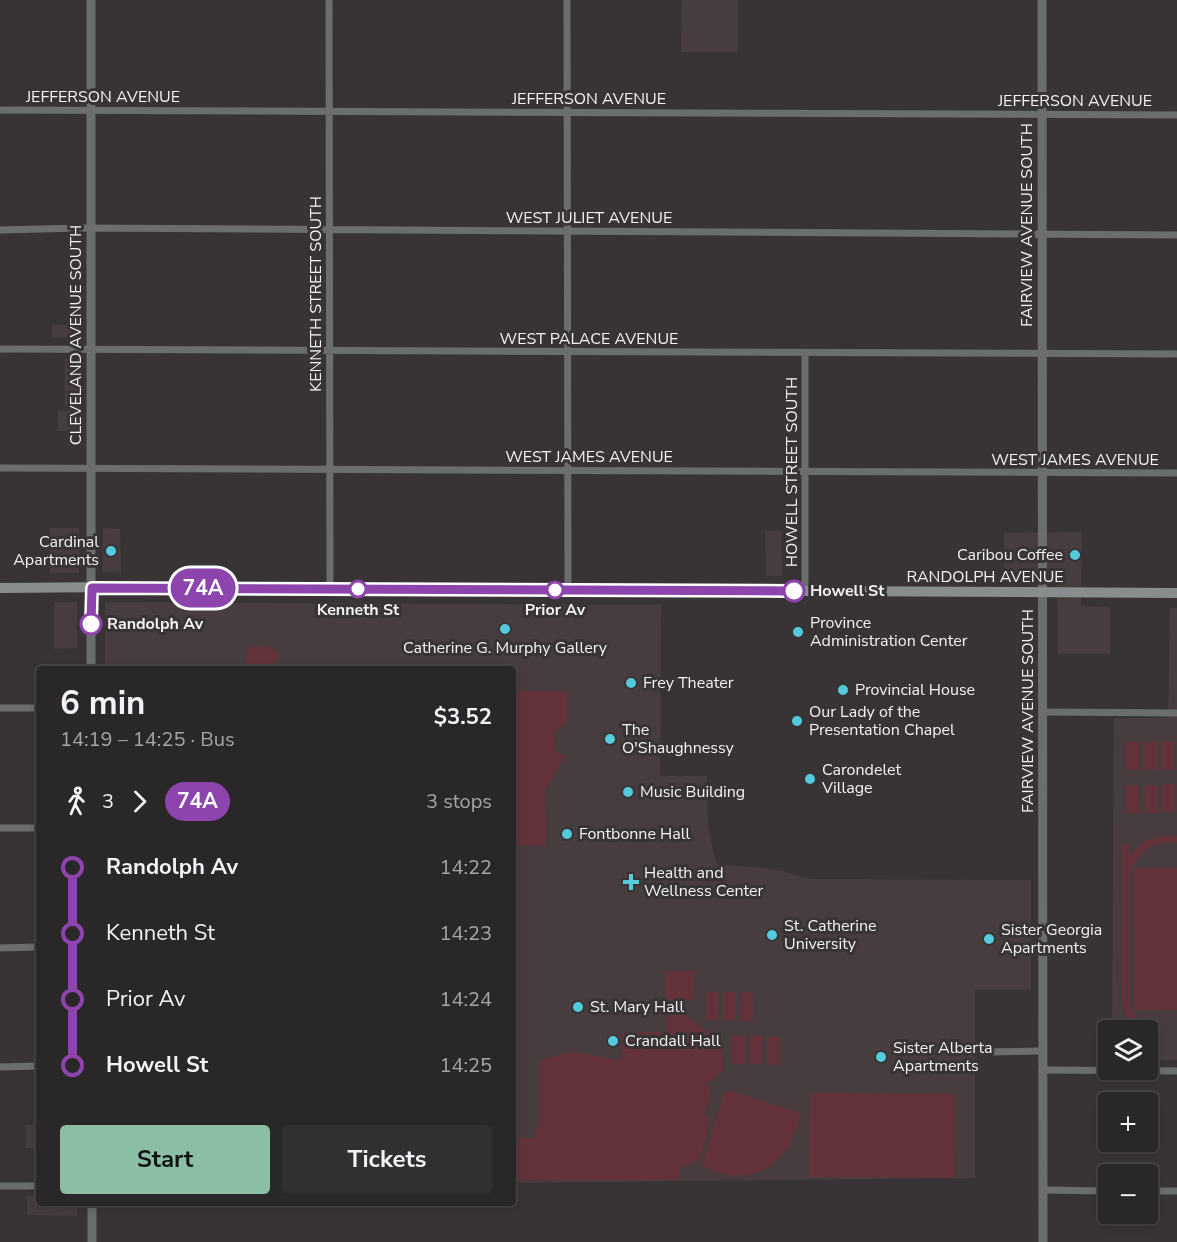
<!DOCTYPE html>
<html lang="en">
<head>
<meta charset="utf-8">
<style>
	:root { --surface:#2a2728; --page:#322f30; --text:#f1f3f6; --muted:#a5a5a8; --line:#464445; --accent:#8abfa5 }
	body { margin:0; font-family:"Nunito Sans",sans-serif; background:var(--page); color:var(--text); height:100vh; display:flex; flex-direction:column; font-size:22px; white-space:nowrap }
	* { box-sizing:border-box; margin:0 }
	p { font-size:20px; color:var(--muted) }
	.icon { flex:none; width:33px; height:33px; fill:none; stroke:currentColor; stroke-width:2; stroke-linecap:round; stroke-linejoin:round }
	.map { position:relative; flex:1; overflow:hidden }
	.sheet { position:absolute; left:36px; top:666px; width:480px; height:540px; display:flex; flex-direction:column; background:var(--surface); border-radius:6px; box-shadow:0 3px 9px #0003,0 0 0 2px var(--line) }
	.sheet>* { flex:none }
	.badge { padding:0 12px; border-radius:20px; font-size:21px; line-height:39px }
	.fabs { position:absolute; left:1098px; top:1020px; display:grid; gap:12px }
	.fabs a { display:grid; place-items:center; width:60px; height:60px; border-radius:6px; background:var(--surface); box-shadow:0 3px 9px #0003,0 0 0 2px var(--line); font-size:30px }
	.map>.badge { position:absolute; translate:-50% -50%; box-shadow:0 0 0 3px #fff }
	.legs { display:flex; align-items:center; gap:9px; height:66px; padding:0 24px; font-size:20px }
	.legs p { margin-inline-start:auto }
	.summary { display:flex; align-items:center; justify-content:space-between; height:102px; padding:0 24px }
	h1 { font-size:33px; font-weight:700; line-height:45px }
	.primary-button { display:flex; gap:12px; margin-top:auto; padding:12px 24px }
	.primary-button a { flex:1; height:69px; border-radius:6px; background:var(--accent); color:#111; font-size:24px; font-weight:700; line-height:69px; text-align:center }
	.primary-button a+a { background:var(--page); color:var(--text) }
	ul { padding:0 24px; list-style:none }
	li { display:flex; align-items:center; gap:21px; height:66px; font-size:22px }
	li i { display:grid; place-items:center; width:9px; height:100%; margin:0 8px; background:currentColor }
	li i::after { content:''; width:15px; height:15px; margin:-8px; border:4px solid; border-radius:50%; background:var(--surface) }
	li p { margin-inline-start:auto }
	li:first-child i { background:linear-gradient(#0000 50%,currentColor 0) }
	li:last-child i { background:linear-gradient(currentColor 50%,#0000 0) }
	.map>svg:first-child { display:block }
</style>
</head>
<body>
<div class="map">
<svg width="1177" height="1242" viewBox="0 0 1177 1242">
	<rect width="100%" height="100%" fill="#383435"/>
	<path fill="#473d3e" d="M 682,0 L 738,0 L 738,52 L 681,52 Z
		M 52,325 L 79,325 L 79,337 L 52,338 Z
		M 65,359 L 79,359 L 79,406 L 65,406 Z
		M 58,411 L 79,411 L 79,431 L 58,431 Z
		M 50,528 L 79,528 L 79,573 L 50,573 Z
		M 103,528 L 120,529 L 121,573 L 102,572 Z
		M 781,530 L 782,576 L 766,576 L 765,531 Z
		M 1082,532 L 1081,606 L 1110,607 L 1110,654 L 1058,654 L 1058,607 L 1055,578 L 1004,577 L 1004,533 Z
		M 54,602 L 77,602 L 77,648 L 54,649 Z
		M 105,602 L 661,605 L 660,776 L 707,776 L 708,825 L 716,864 L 774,869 L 810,879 L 1031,880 L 1031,990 L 975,990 L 975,1178 L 513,1183 L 513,669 L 105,669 Z
		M 1170,608 L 1177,608 L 1177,1060 L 1148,1060 L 1148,1030 L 1112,1030 L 1114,718 L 1168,718 Z
		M 26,1125 L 39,1125 L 39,1148 L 26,1148 Z
		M 39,1196 L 39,1203 L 77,1203 L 77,1216 L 27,1215 L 27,1196 Z"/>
	<path fill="#64323b" d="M 254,646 L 270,647 L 278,652 L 279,660 L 273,661 L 272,669 L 245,669 L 248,648 Z
		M 513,691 L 567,691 L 567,722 L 555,732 L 555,751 L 565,756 L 547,787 L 545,795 L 546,846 L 513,845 Z
		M 1161,741 L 1174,741 L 1174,769 L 1161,769 Z
		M 1125,742 L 1139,742 L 1139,770 L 1126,770 Z
		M 1144,742 L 1157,742 L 1157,770 L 1144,770 Z
		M 1162,784 L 1175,784 L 1175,812 L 1162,812 Z
		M 1126,785 L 1139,785 L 1140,813 L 1126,813 Z
		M 1145,785 L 1158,785 L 1158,813 L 1145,813 Z
		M 1161,836 L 1177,836 L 1177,843 C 1153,840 1137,852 1130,875 L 1129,998 C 1131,1012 1136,1022 1147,1030 L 1136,1030 C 1127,1021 1124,1011 1122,998 L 1122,844 L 1129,844 L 1130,854 L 1145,841 Z
		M 1134,868 L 1177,868 L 1177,1010 L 1134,1010 Z
		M 665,971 L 694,971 L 693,1000 L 665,1000 Z
		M 706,992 L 719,992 L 718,1020 L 706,1020 Z
		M 723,992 L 736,992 L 736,1020 L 723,1020 Z
		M 741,992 L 753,993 L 753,1021 L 740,1021 Z
		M 668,1002 L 722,1043 L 723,1072 L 706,1083 L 711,1093 L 704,1116 L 711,1118 L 700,1160 L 680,1168 L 679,1180 L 513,1180 L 513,1138 L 532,1138 L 540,1122 L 540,1061 C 549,1058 559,1053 568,1053 C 586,1051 603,1059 621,1060 L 622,1033 L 667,1032 Z
		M 732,1036 L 745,1036 L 745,1064 L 732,1064 Z
		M 750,1036 L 763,1036 L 762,1064 L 750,1064 Z
		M 767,1037 L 780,1037 L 780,1065 L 767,1065 Z
		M 730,1091 L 801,1113 C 793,1152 768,1183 724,1174 C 717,1173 709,1169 702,1166 L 723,1095 Z
		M 810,1093 L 956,1094 L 955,1178 L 809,1177 Z"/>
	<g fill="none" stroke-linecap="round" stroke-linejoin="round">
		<path stroke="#6c6e6e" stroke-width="7" d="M 329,0 L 330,588
			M 567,0 L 568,590
			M 0,110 L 1177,115
			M 0,230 L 80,228 L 1177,235
			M 0,349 L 1177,354
			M 805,353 L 805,591
			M 0,468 L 1177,473
			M 0,708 L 39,708
			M 1043,712 L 1177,713
			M 0,828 L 39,828
			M 0,948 L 39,947
			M 983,1052 L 1042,1051
			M 0,1067 L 39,1066
			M 1042,1070 L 1177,1071
			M 0,1186 L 39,1186
			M 1043,1190 L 1108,1191
			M 1148,1191 L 1177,1191"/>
		<path stroke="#6c6e6e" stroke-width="9" d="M 1042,0 L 1043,1242
			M 91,669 L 91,0
			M 92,1242 L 92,1203"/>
		<path stroke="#8a8d8d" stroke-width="10" d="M 0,588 L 113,587 L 1177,593"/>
	</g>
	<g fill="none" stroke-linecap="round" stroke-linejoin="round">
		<g stroke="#fff" stroke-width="14">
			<path id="line-1" d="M 91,624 L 92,588 L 794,591"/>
		</g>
		<use href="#line-1" stroke="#8e44ad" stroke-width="9"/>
	</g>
	<g fill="#53cbdc" stroke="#383435" stroke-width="2">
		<circle cx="111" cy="551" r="6"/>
		<circle cx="1075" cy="555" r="6"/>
		<circle cx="505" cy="629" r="6"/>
		<circle cx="798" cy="632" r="6"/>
		<circle cx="631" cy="683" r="6"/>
		<circle cx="843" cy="690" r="6"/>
		<circle cx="797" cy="721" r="6"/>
		<circle cx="610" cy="739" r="6"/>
		<circle cx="810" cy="779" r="6"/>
		<circle cx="628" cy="792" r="6"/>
		<circle cx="567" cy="834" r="6"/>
		<path d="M628 873h6v6h6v6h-6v6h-6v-6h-6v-6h6z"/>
		<circle cx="772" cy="935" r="6"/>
		<circle cx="989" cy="939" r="6"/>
		<circle cx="578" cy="1007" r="6"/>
		<circle cx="613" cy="1041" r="6"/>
		<circle cx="881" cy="1057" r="6"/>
	</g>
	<g fill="#fff" stroke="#8e44ad" stroke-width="3">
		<circle cx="358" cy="589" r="8"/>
		<circle cx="555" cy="590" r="8"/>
		<circle cx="794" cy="591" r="10"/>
		<circle cx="91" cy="624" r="10"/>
	</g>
	<g text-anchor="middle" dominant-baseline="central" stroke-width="6" stroke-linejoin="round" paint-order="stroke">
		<g font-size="16" fill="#f3f1f1" stroke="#383435">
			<text x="103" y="97">JEFFERSON AVENUE</text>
			<text x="589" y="99">JEFFERSON AVENUE</text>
			<text x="1075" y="101">JEFFERSON AVENUE</text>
			<text x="589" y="218">WEST JULIET AVENUE</text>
			<text transform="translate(1027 225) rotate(-90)">FAIRVIEW AVENUE SOUTH</text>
			<text transform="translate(316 294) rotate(-90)">KENNETH STREET SOUTH</text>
			<text transform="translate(76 335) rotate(-90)">CLEVELAND AVENUE SOUTH</text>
			<text x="589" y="339">WEST PALACE AVENUE</text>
			<text x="589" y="457">WEST JAMES AVENUE</text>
			<text x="1075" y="460">WEST JAMES AVENUE</text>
			<text transform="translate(792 472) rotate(-90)">HOWELL STREET SOUTH</text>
			<text x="985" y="577">RANDOLPH AVENUE</text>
			<text transform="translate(1028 711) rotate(-90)">FAIRVIEW AVENUE SOUTH</text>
		</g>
		<g font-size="16" fill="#f3f1f1" stroke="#383435" text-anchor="start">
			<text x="99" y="542" text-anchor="end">Cardinal<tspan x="99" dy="18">Apartments</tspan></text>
			<text x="1063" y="555" text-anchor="end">Caribou Coffee</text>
			<text x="810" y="623">Province<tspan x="810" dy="18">Administration Center</tspan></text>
			<text x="505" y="648" text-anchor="middle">Catherine G. Murphy Gallery</text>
			<text x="643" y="683">Frey Theater</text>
			<text x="855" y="690">Provincial House</text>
			<text x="809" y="712">Our Lady of the<tspan x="809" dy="18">Presentation Chapel</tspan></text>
			<text x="622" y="730">The<tspan x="622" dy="18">O'Shaughnessy</tspan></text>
			<text x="822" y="770">Carondelet<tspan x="822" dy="18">Village</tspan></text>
			<text x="640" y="792">Music Building</text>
			<text x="579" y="834">Fontbonne Hall</text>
			<text x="644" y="873">Health and<tspan x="644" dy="18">Wellness Center</tspan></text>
			<text x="784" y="926">St. Catherine<tspan x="784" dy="18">University</tspan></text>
			<text x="1001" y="930">Sister Georgia<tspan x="1001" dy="18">Apartments</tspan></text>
			<text x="590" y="1007">St. Mary Hall</text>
			<text x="625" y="1041">Crandall Hall</text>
			<text x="893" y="1048">Sister Alberta<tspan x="893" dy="18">Apartments</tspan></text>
		</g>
		<g font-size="16" font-weight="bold" fill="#f3f1f1" stroke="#383435" text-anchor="start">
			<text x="810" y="591">Howell St</text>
			<text x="358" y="610" text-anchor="middle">Kenneth St</text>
			<text x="555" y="610" text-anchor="middle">Prior Av</text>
			<text x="107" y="624">Randolph Av</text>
		</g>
	</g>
</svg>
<div class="fabs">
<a><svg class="icon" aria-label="layers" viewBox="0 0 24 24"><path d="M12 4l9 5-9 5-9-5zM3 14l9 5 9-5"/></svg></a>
<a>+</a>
<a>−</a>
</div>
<b class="badge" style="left:203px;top:588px;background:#8e44ad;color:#fff">74A</b>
<section class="sheet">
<div class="summary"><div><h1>6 min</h1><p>14:19 – 14:25 · Bus</p></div><b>$3.52</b></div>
<div class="legs"><svg class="icon" aria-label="walk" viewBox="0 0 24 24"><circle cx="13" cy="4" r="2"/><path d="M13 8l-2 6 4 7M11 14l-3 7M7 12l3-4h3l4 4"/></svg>3<svg class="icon" aria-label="forward" viewBox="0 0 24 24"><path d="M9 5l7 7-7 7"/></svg><b class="badge" style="background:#8e44ad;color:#fff">74A</b><p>3 stops</p></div>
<ul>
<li><i style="color:#8e44ad"></i><b>Randolph Av</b><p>14:22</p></li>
<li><i style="color:#8e44ad"></i><span>Kenneth St</span><p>14:23</p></li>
<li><i style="color:#8e44ad"></i><span>Prior Av</span><p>14:24</p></li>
<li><i style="color:#8e44ad"></i><b>Howell St</b><p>14:25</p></li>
</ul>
<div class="primary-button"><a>Start</a><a>Tickets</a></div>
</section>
</div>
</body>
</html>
